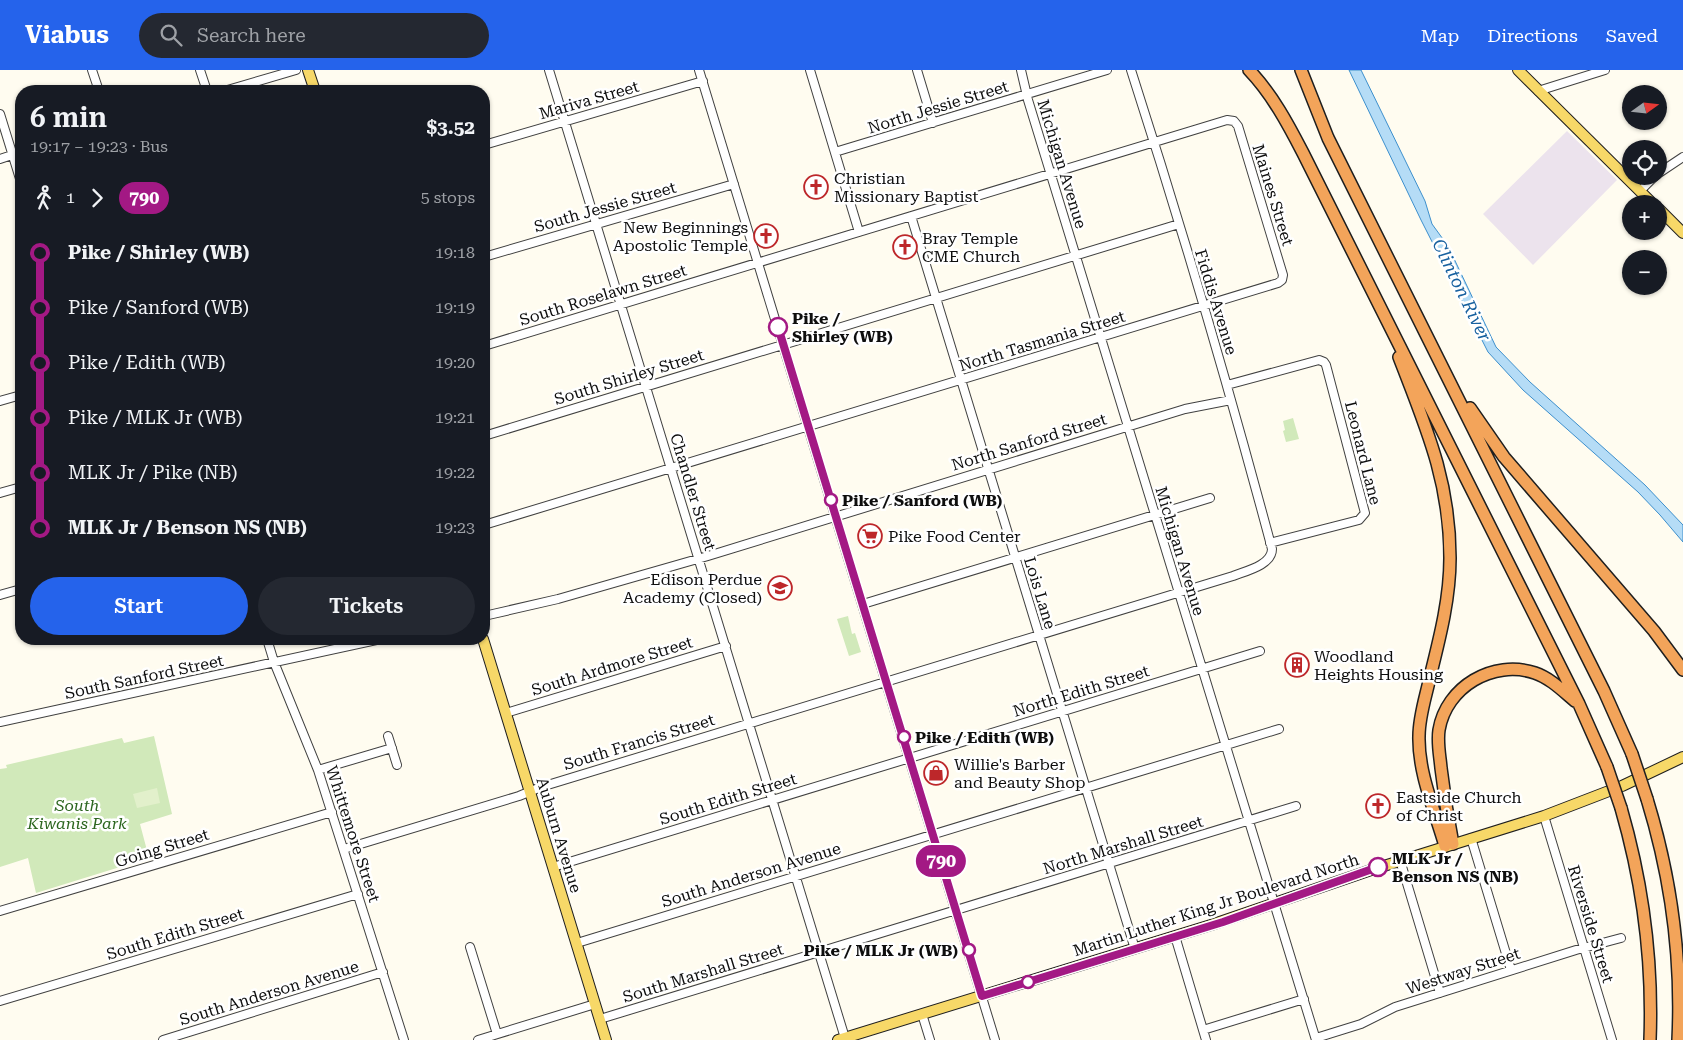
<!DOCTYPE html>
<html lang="en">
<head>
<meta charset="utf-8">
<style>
	:root { --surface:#171b24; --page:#242831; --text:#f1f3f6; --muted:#9ea1a6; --accent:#2563eb }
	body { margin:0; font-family:"Roboto Serif",serif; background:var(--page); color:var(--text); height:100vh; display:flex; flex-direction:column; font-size:19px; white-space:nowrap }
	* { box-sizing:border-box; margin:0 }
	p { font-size:16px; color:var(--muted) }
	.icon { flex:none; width:28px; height:28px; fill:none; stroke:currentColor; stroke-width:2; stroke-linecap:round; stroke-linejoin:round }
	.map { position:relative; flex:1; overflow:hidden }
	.panel { position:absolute; left:15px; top:15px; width:475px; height:560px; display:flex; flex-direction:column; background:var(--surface); border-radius:20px; box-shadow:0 1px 4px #0004 }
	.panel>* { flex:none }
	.badge { padding:0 10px; border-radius:16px; font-size:18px; line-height:32px }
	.needle { width:32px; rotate:75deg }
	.fabs { position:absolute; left:1622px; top:15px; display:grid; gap:10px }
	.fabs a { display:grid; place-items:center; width:45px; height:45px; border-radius:50%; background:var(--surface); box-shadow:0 1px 4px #0004; font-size:25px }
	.map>.badge { position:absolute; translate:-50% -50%; box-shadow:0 0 0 2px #fff }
	.legs { display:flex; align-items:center; gap:8px; height:55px; padding:0 15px; font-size:16px }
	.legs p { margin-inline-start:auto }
	.head { display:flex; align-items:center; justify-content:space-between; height:85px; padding:0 15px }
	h1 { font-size:28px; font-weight:600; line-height:38px }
	.action { display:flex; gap:10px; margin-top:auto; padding:10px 15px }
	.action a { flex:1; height:58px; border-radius:30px; background:var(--accent); color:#fff; font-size:20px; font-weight:600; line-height:58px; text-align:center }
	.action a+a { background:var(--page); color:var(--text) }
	ul { padding:0 15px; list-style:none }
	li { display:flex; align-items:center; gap:18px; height:55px; font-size:19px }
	li i { display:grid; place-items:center; width:8px; height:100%; margin:0 6px; background:currentColor }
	li i::after { content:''; width:12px; height:12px; margin:-6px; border:4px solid; border-radius:50%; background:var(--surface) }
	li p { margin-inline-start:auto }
	li:first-child i { background:linear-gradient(#0000 50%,currentColor 0) }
	li:last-child i { background:linear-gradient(currentColor 50%,#0000 0) }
	header { display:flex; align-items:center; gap:30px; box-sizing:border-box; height:70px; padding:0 25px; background:var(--accent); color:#fff }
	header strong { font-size:24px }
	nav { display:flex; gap:28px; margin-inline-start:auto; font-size:18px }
	.search { width:350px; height:45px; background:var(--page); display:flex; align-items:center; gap:12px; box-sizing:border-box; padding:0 18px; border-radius:28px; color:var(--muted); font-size:19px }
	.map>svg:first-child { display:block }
</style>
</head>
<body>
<header>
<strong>Viabus</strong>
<div class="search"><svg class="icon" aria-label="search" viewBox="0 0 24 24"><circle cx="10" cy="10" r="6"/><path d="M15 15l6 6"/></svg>Search here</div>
<nav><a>Map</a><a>Directions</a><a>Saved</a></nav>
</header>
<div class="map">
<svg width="1683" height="970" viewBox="0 0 1683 970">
	<rect width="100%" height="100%" fill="#fffcf0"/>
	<path fill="#ece3ed" d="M 1567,61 L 1617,110 L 1533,195 L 1483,144 Z"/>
	<path fill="#d1e9ba" d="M 1293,348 L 1299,369 L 1286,372 L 1283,361 L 1285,360 L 1283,351 Z
		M 848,546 L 852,564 L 855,563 L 861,582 L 849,586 L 837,549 Z
		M 154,666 L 172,744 L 140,754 L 149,788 L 36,823 L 28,788 L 0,797 L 0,699 L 7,698 L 6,695 L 122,668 L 124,673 Z"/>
	<path fill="#e2f0cb" d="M 157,718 L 160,733 L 137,738 L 133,724 Z"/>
	<path fill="#b5dcf6" stroke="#3d8fcc" d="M 1349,0 L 1361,0 L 1425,131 L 1432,154 L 1448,176 L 1496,277 L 1530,312 L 1645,415 L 1683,455 L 1683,472 L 1660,445 L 1638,422 L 1523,320 L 1488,282 L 1421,150 Z"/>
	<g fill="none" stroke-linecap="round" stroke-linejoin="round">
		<g stroke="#414141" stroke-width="10">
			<path id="minor" d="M 92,0 L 99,21
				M 200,0 L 207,21
				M 549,0 L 845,968
				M 699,0 L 995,970
				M 810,0 L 859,162
				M 917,0 L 933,53
				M 1021,0 L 1028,30 L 1316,970
				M 224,21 L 296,0
				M 1538,21 L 1605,0
				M 0,44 L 21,112
				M 484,75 L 703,11
				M 835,82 L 1107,0
				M 0,89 L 21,82
				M 1659,103 L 1683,87
				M 1640,121 L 1655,106
				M 911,146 L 1135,879
				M 484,187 L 734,114
				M 484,276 L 1227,50 L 1234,51 L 1238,56 L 1283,205 L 1282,210 L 1278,213 L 484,455
				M 1227,315 L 1319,290 L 1324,292 L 1326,295 L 1365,443 L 1359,450 L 1270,473
				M 0,331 L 21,325
				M 484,366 L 1179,154
				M 0,423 L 21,417
				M 0,525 L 21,519
				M 863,534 L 1210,428
				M 484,546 L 558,529 L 708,486 L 1185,339 L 1231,330
				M 267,569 L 274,592 L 318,700 L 404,970
				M 506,643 L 726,576
				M 0,652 L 381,569
				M 388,666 L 397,695
				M 318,700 L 392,678
				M 1544,746 L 1612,970
				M 1471,768 L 1511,900
				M 344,779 L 519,726 L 541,717 L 1233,506 C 1246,501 1272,495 1272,479 C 1229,318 1182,158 1131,0
				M 1400,790 L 1440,923
				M 553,797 L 1260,581
				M 0,841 L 332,742
				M 1175,866 L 1206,970
				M 577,873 L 1279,659
				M 470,877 L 497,964
				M 0,931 L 358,824
				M 922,944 L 930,970
				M 600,949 L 1296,736
				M 1203,960 L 1304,929
				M 1316,968 L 1361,954 L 1395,937 L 1576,880 L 1621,868
				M 163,970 L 383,902
				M 478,970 L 595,934"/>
		</g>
		<g stroke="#1f1f1f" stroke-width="12">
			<path id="major" d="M 308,0 L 315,21
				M 1518,0 L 1653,134
				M 1659,139 L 1683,163
				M 483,569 L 606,970
				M 838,970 L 1211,855 L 1371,800 L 1544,746 L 1622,716 L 1683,687"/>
		</g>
		<g stroke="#1f1f1f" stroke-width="14">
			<path id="highway" d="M 1249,0 C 1272,24 1288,54 1303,83 L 1579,634 L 1607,697
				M 1301,0 L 1328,68 L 1604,621 L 1632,684
				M 1399,287 C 1426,357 1450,411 1450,488 C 1450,528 1440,567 1430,607 C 1426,626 1419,646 1419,666 C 1418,703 1435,741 1445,776
				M 1470,338 L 1504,387 L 1654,561 L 1683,600
				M 1647,729 C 1671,807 1682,888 1678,970
				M 1621,738 C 1643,814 1653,891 1650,970
				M 1453,774 C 1448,749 1444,724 1441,698 C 1440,686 1437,673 1439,660 C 1446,617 1493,589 1535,603 C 1550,608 1563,621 1575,631"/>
		</g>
		<use href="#minor" stroke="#fff" stroke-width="8"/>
		<use href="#major" stroke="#f7d868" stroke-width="10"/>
		<use href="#highway" stroke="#f3a45a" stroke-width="11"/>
		<g stroke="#1f1f1f" stroke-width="14" stroke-linecap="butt">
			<path id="highway-bridge" d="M 1632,684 L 1647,729
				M 1607,697 L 1621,738"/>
		</g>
		<use href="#highway-bridge" stroke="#f3a45a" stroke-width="11"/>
	</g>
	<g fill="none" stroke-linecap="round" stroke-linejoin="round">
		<g stroke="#fff" stroke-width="11">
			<path id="line-1" d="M 778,257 L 982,926 L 1223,852 L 1378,797"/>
		</g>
		<use href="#line-1" stroke="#a31984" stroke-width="8"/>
	</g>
	<defs>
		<g id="church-ring" transform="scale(1.25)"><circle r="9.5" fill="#fff" stroke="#bd272a" stroke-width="1.5"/><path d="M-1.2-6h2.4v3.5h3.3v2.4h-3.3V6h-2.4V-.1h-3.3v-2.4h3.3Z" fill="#bd272a"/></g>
		<g id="supermarket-ring" transform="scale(1.25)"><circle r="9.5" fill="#fff" stroke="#bd272a" stroke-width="1.5"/><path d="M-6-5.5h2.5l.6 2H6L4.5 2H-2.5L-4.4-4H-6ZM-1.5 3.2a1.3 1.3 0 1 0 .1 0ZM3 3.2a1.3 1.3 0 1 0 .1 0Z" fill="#bd272a"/></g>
		<g id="school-ring" transform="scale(1.25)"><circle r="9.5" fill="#fff" stroke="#bd272a" stroke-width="1.5"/><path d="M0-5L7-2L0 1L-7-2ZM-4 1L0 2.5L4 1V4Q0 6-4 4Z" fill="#bd272a"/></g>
		<g id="building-ring" transform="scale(1.25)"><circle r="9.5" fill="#fff" stroke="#bd272a" stroke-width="1.5"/><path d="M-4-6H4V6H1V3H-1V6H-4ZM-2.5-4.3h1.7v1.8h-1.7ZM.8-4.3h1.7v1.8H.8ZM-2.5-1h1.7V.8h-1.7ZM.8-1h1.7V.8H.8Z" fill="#bd272a"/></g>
		<g id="shop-ring" transform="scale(1.25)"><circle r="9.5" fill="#fff" stroke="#bd272a" stroke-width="1.5"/><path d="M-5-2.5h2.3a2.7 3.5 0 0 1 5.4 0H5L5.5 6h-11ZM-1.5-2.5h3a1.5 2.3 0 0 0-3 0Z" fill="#bd272a"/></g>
	</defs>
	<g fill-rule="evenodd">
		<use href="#church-ring" x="816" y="117"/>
		<use href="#church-ring" x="766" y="166"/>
		<use href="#church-ring" x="905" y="177"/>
		<use href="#supermarket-ring" x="870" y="466"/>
		<use href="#school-ring" x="780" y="518"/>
		<use href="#building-ring" x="1297" y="595"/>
		<use href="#shop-ring" x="936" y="703"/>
		<use href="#church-ring" x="1378" y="736"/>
	</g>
	<g fill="#fff" stroke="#a31984" stroke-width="2.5">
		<circle cx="778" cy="257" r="9"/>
		<circle cx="831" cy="430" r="6"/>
		<circle cx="904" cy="667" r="6"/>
		<circle cx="1378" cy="797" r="9"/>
		<circle cx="969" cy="880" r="6"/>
		<circle cx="1028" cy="912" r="6"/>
	</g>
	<g text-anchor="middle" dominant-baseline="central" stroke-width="5" stroke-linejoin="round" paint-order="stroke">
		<g font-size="16" fill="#0e0e0e" stroke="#fff">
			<text transform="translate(589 30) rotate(-16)">Mariva Street</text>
			<text transform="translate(938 37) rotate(-17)">North Jessie Street</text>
			<text transform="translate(1062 94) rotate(73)">Michigan Avenue</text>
			<text transform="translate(1273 125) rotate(73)">Maines Street</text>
			<text transform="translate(605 137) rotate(-16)">South Jessie Street</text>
			<text transform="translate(603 225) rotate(-17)">South Roselawn Street</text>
			<text transform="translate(1216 232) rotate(73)">Fiddis Avenue</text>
			<text transform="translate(1042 271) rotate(-17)">North Tasmania Street</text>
			<text transform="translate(629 307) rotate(-17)">South Shirley Street</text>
			<text transform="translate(1029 372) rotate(-17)">North Sanford Street</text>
			<text transform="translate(1363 383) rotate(76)">Leonard Lane</text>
			<text transform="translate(693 422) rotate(73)">Chandler Street</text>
			<text transform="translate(1180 481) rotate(73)">Michigan Avenue</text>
			<text transform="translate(1040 523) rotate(73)">Lois Lane</text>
			<text transform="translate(612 596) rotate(-17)">South Ardmore Street</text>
			<text transform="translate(144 607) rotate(-12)">South Sanford Street</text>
			<text transform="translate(1081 621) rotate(-17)">North Edith Street</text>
			<text transform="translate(639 672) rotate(-17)">South Francis Street</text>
			<text transform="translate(728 729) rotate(-17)">South Edith Street</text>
			<text transform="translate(353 764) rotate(72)">Whittemore Street</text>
			<text transform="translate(559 765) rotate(73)">Auburn Avenue</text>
			<text transform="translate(1123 775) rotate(-17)">North Marshall Street</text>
			<text transform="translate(162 778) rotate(-17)">Going Street</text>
			<text transform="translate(751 805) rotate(-17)">South Anderson Avenue</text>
			<text transform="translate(1216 835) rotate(-18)">Martin Luther King Jr Boulevard North</text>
			<text transform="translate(1591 854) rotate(73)">Riverside Street</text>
			<text transform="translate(175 864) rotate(-17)">South Edith Street</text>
			<text transform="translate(1463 901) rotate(-18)">Westway Street</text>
			<text transform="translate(703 903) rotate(-17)">South Marshall Street</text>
			<text transform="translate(269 923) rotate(-17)">South Anderson Avenue</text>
		</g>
		<g font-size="16" fill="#0e0e0e" stroke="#fff" text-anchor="start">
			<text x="834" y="108">Christian<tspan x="834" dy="18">Missionary Baptist</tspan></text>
			<text x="748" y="157" text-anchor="end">New Beginnings<tspan x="748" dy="18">Apostolic Temple</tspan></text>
			<text x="922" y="168">Bray Temple<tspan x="922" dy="18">CME Church</tspan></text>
			<text x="888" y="466">Pike Food Center</text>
			<text x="762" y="509" text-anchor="end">Edison Perdue<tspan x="762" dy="18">Academy (Closed)</tspan></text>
			<text x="1314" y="586">Woodland<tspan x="1314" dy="18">Heights Housing</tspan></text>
			<text x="954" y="694">Willie's Barber<tspan x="954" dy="18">and Beauty Shop</tspan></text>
			<text x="1396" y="727">Eastside Church<tspan x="1396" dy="18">of Christ</tspan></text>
		</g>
		<g font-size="16" font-weight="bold" fill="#0e0e0e" stroke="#fff" text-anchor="start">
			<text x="792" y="248">Pike /<tspan x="792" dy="18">Shirley (WB)</tspan></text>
			<text x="842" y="430">Pike / Sanford (WB)</text>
			<text x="915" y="667">Pike / Edith (WB)</text>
			<text x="1392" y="788">MLK Jr /<tspan x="1392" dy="18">Benson NS (NB)</tspan></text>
			<text x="958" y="880" text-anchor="end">Pike / MLK Jr (WB)</text>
		</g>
		<g font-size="16" font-style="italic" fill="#2c661f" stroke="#fff">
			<text x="77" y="735">South<tspan x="77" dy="18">Kiwanis Park</tspan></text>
		</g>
		<g font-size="18" font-style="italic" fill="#18619f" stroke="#fff">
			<text transform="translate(1462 220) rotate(64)">Clinton River</text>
		</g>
	</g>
</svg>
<div class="fabs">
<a><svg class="needle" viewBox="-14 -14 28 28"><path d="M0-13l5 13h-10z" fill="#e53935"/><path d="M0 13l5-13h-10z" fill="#9ea1a6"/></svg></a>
<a><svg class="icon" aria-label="locate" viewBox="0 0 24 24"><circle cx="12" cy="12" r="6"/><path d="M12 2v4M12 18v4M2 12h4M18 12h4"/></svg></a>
<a>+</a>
<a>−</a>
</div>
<b class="badge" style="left:941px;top:791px;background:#a31984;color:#fff">790</b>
<section class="panel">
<div class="head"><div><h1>6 min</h1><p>19:17 – 19:23 · Bus</p></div><b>$3.52</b></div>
<div class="legs"><svg class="icon" aria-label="walk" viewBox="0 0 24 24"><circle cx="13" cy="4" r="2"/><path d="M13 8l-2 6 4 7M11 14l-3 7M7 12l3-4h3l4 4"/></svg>1<svg class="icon" aria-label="forward" viewBox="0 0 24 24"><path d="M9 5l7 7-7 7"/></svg><b class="badge" style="background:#a31984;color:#fff">790</b><p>5 stops</p></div>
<ul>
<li><i style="color:#a31984"></i><b>Pike / Shirley (WB)</b><p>19:18</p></li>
<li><i style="color:#a31984"></i><span>Pike / Sanford (WB)</span><p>19:19</p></li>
<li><i style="color:#a31984"></i><span>Pike / Edith (WB)</span><p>19:20</p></li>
<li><i style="color:#a31984"></i><span>Pike / MLK Jr (WB)</span><p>19:21</p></li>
<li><i style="color:#a31984"></i><span>MLK Jr / Pike (NB)</span><p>19:22</p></li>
<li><i style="color:#a31984"></i><b>MLK Jr / Benson NS (NB)</b><p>19:23</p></li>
</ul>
<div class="action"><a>Start</a><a>Tickets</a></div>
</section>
</div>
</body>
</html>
